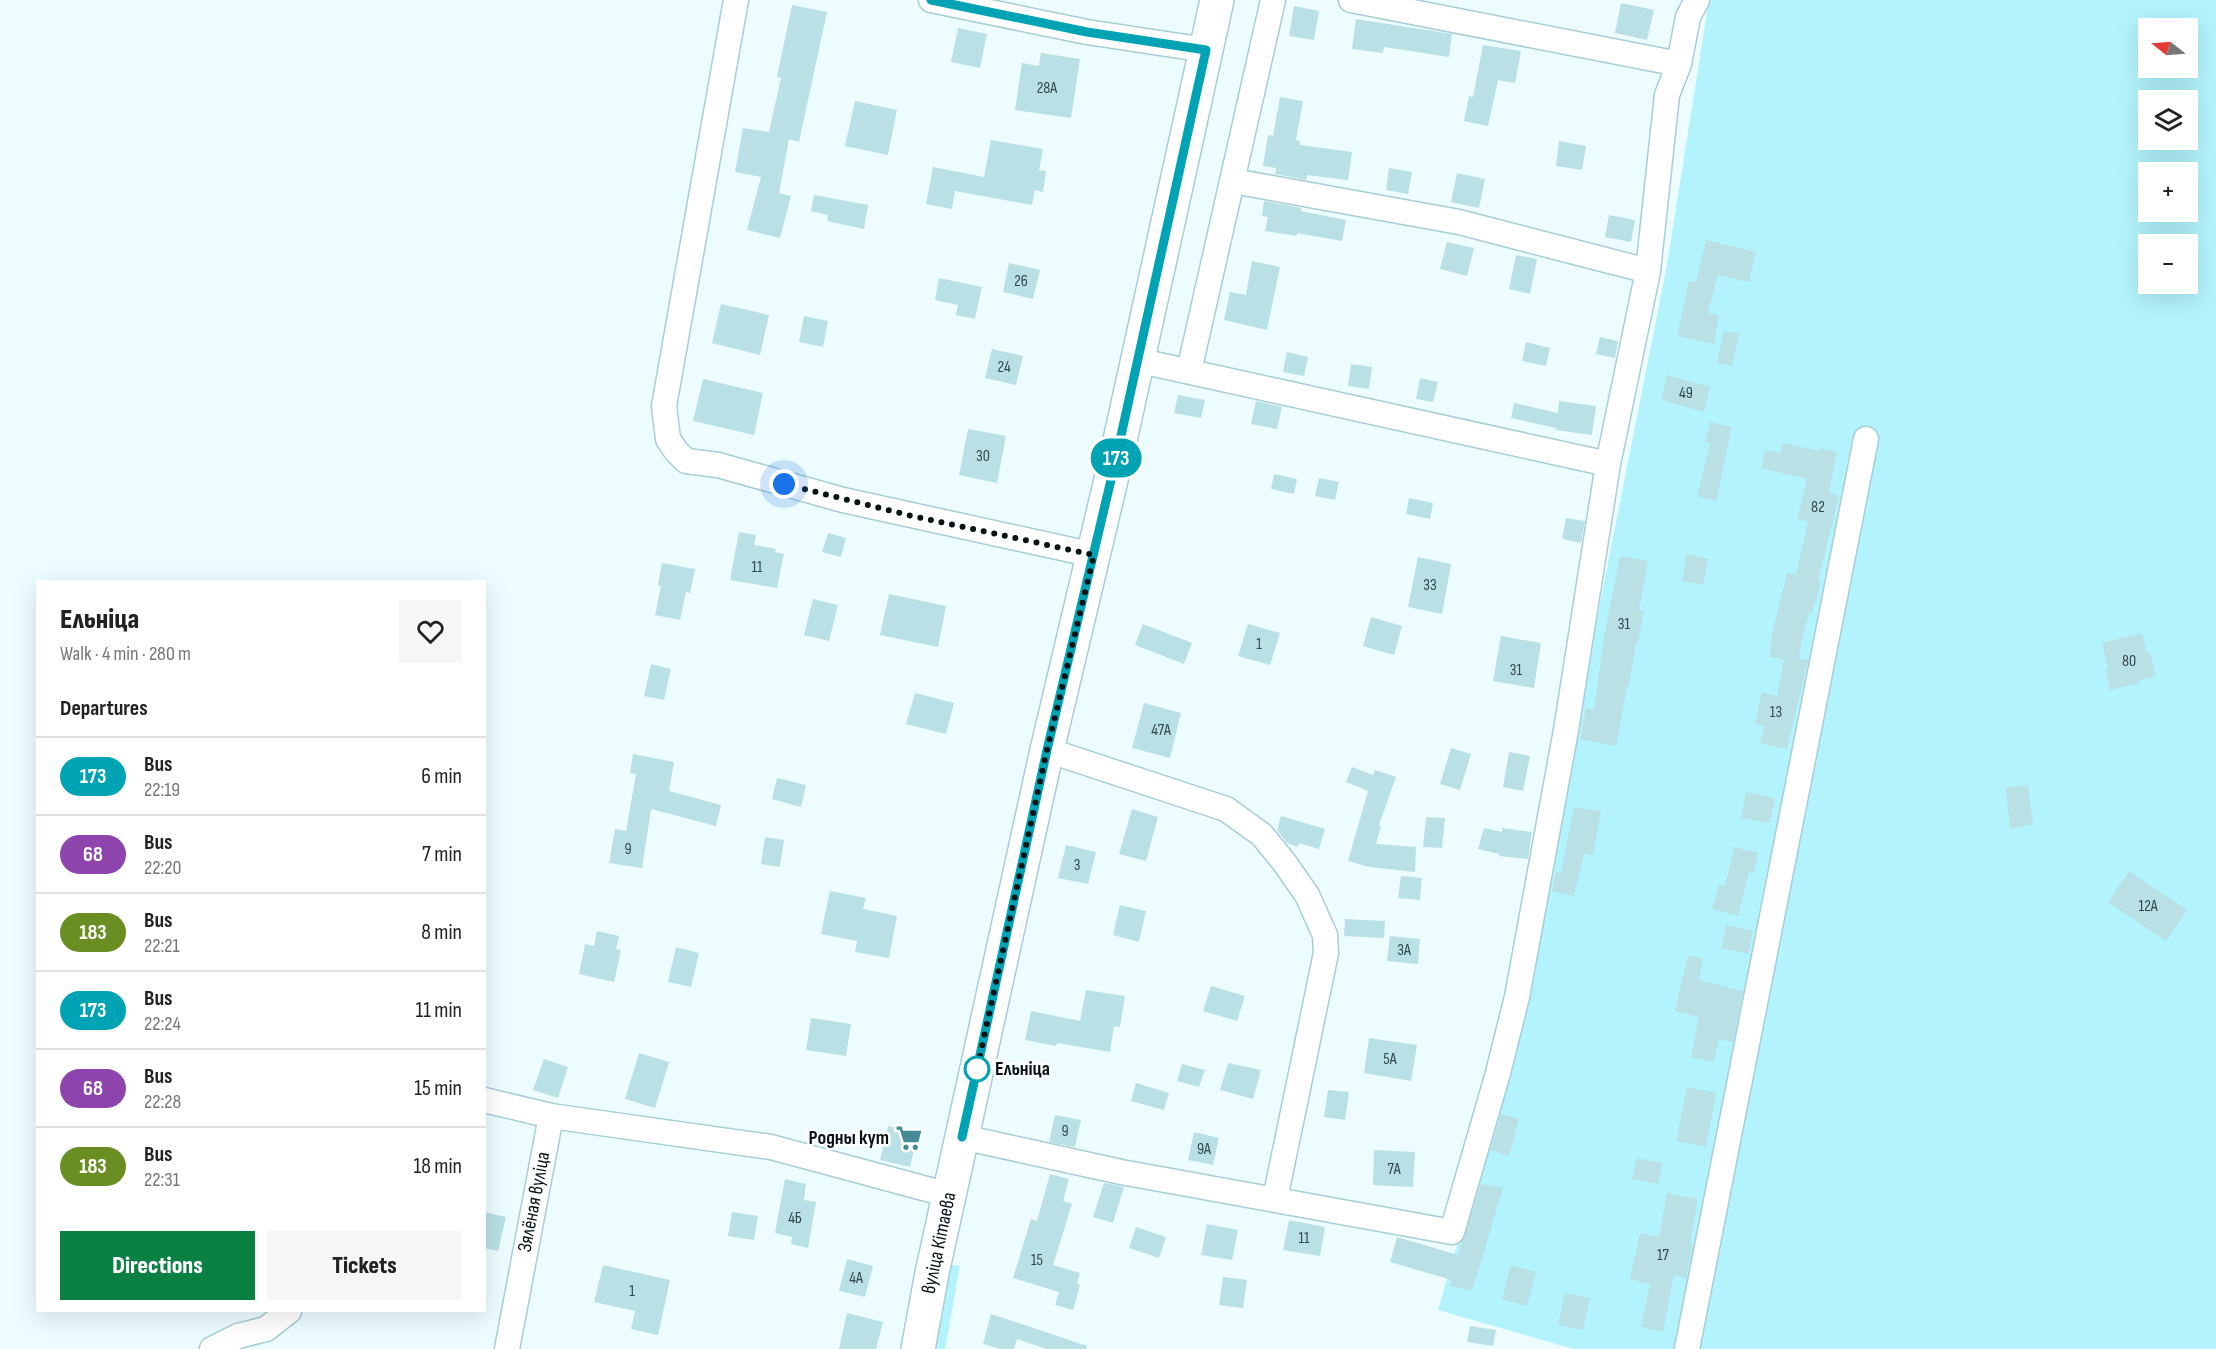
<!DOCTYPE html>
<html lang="en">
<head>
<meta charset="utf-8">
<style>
	:root { --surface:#fff; --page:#f6f6f6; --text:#222; --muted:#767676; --line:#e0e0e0; --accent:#0b8043 }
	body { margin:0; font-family:"Sofia Sans Condensed",sans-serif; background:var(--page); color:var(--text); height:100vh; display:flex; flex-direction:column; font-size:22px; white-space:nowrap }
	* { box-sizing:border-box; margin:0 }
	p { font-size:20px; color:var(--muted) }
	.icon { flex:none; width:33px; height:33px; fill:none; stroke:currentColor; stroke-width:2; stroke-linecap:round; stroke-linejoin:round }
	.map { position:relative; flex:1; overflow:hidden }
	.drawer { position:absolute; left:36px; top:580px; width:450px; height:732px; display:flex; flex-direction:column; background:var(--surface); border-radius:0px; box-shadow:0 6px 24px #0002 }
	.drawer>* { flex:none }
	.badge { padding:0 12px; border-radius:20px; font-size:21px; line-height:39px }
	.needle { width:39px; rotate:287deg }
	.tools { position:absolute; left:2138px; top:18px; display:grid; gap:12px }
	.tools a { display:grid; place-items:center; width:60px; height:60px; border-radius:0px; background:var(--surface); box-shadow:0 6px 24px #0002; font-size:30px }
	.you { position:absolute; width:30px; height:30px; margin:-15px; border:4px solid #fff; border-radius:50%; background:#1a73e8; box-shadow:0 0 0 9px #1a73e833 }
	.map>.badge { position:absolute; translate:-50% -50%; box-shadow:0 0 0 3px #fff }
	h2 { padding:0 24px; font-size:22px; line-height:54px }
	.round { display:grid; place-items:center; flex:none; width:63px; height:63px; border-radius:0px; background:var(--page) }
	.head { display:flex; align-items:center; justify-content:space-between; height:102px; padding:0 24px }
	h1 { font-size:28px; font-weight:800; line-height:45px }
	.cta { display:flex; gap:12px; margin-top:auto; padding:12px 24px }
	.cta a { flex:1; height:69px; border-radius:0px; background:var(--accent); color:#fff; font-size:24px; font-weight:800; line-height:69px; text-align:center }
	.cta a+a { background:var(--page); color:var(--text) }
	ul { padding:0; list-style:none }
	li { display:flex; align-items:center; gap:18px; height:78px; padding:0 24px; border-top:2px solid var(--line) }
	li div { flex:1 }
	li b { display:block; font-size:22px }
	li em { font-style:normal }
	li .badge { min-width:66px; font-weight:700; text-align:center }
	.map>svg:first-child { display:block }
</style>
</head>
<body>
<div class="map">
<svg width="2216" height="1349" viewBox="0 0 2216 1349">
	<rect width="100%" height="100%" fill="#edfcff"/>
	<path fill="#b2f3fd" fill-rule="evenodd" d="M 1709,0 L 2216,0 L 2216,1349 L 1574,1349 L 1438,1310 L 1528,1002 L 1575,730 L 1667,265 ZM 2148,28 L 2187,28 L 2187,68 L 2148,68 ZM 2148,100 L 2187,100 L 2187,140 L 2148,140 ZM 2148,172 L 2187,172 L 2187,212 L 2148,212 ZM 2148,244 L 2187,244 L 2187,284 L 2148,284 Z
		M 946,1264 L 960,1266 L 945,1349 L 924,1349 Z"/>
	<path fill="#b8e0e5" d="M 1621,3 L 1654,10 L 1647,40 L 1615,33 Z
		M 792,5 L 827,12 L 799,142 L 789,139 L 779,193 L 791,196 L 780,238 L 747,230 L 761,177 L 735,172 L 743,128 L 769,132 L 781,78 L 777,77 Z
		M 1294,6 L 1319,11 L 1314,40 L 1289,36 Z
		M 1356,19 L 1452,34 L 1449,57 L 1384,47 L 1383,53 L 1352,49 Z
		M 958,28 L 987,34 L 980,68 L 951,62 Z
		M 1483,45 L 1521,51 L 1515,83 L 1498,80 L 1488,126 L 1464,121 L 1469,96 L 1473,97 Z
		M 1041,53 L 1080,59 L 1071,118 L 1015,110 L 1022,63 L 1039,66 Z
		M 1280,97 L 1303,101 L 1296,140 L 1300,141 L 1300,145 L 1352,152 L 1348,180 L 1307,175 L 1306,180 L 1275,174 L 1276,168 L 1263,166 L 1268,135 L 1273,136 Z
		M 855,101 L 897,110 L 888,155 L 845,146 Z
		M 991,140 L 1043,149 L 1039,170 L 1046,171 L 1043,192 L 1035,190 L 1032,205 L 955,191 L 952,209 L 926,204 L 933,167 L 984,177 Z
		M 1559,141 L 1586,146 L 1582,170 L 1556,166 Z
		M 1389,168 L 1412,172 L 1408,194 L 1386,190 Z
		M 1457,173 L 1485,179 L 1479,208 L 1451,202 Z
		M 814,195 L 868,205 L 864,229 L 827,221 L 828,215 L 811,211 Z
		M 1264,201 L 1301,208 L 1301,211 L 1346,220 L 1342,241 L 1297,233 L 1297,236 L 1265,231 L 1268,217 L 1262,216 Z
		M 1609,215 L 1635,220 L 1631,242 L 1605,237 Z
		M 1706,240 L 1756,252 L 1749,282 L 1718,275 L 1708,313 L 1719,315 L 1714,344 L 1677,336 L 1689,281 L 1696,282 Z
		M 1447,242 L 1474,248 L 1467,276 L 1440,269 Z
		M 1516,255 L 1537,259 L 1530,294 L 1509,289 Z
		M 1252,261 L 1280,267 L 1267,330 L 1224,320 L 1230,292 L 1246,295 Z
		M 1009,263 L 1040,270 L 1033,299 L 1003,292 Z
		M 939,278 L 982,287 L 975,319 L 956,315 L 958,305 L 935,300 Z
		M 721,304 L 769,315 L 760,355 L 712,343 Z
		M 804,316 L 828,321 L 823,347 L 799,342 Z
		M 1724,331 L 1739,334 L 1732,366 L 1717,363 Z
		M 1600,337 L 1618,341 L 1615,358 L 1596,354 Z
		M 1526,342 L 1550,348 L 1546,366 L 1522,361 Z
		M 992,349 L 1023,356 L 1016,385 L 985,378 Z
		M 1287,352 L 1308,357 L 1304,376 L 1283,372 Z
		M 1351,364 L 1372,367 L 1369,389 L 1348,386 Z
		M 1667,375 L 1710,387 L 1704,412 L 1661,400 Z
		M 1420,378 L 1438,382 L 1433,402 L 1416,399 Z
		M 703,379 L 763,393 L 754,435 L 693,421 Z
		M 1178,395 L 1205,400 L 1201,418 L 1174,413 Z
		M 1256,401 L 1282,407 L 1277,429 L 1251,424 Z
		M 1559,401 L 1596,406 L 1592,435 L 1556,430 L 1556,428 L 1511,418 L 1514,403 L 1558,413 Z
		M 1710,422 L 1732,427 L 1716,501 L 1697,496 L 1710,443 L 1705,442 Z
		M 968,429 L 1006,436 L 997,483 L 959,475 Z
		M 1783,443 L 1819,451 L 1819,448 L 1837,452 L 1829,493 L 1839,496 L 1818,581 L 1821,582 L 1812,614 L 1809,613 L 1801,644 L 1799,659 L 1808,660 L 1787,749 L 1760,743 L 1764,726 L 1755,724 L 1762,692 L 1777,696 L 1784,659 L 1770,657 L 1773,630 L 1787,573 L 1796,575 L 1808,521 L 1797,519 L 1807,479 L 1761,468 L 1765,450 L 1781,453 Z
		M 1274,474 L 1297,479 L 1294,494 L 1271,489 Z
		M 1319,478 L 1339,482 L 1335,500 L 1315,496 Z
		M 1409,498 L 1433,503 L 1430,519 L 1406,514 Z
		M 1566,518 L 1585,521 L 1581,543 L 1562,539 Z
		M 739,532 L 756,535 L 754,545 L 776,549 L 775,552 L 784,554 L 777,588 L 730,580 Z
		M 828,533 L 846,538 L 841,557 L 822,552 Z
		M 1687,554 L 1708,559 L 1703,585 L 1682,581 Z
		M 1620,556 L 1648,561 L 1639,610 L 1644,611 L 1638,643 L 1636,643 L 1629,687 L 1627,687 L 1616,746 L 1580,739 L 1586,708 L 1594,710 L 1604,637 Z
		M 1418,557 L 1451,564 L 1442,614 L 1408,607 Z
		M 662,563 L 695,569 L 690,593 L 686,592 L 680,620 L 655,615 L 661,586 L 658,585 Z
		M 889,594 L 946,606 L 938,647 L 880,635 Z
		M 813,599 L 838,605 L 829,641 L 804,635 Z
		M 1371,617 L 1402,626 L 1394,655 L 1363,646 Z
		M 1143,624 L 1192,643 L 1184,664 L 1135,645 Z
		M 1248,624 L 1280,633 L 1270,665 L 1238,656 Z
		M 2142,633 L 2147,653 L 2150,652 L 2156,676 L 2139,680 L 2140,683 L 2110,690 L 2105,669 L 2108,669 L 2102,643 Z
		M 1501,636 L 1541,643 L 1534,688 L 1493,681 Z
		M 651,664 L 671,669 L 664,700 L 644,696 Z
		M 915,693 L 954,703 L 946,734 L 906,724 Z
		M 1144,703 L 1181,713 L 1170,758 L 1132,748 Z
		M 1451,748 L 1471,754 L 1460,790 L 1440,784 Z
		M 1509,752 L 1530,756 L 1523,791 L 1503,787 Z
		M 633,754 L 674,762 L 669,791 L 721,805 L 716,826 L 651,809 L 642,868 L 609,863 L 615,829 L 626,831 L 636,774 L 630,773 Z
		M 1352,767 L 1373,775 L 1375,770 L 1396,777 L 1379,825 L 1381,826 L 1376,844 L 1416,847 L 1415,872 L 1369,867 L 1348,861 L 1368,791 L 1346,782 Z
		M 777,778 L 806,785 L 801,807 L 772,799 Z
		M 2028,785 L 2033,824 L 2010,829 L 2006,788 Z
		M 1746,792 L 1775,798 L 1770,823 L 1741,818 Z
		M 1574,807 L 1601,811 L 1593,855 L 1584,854 L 1574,896 L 1552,891 L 1556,872 L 1561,873 Z
		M 1132,809 L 1158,817 L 1146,861 L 1119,854 Z
		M 1281,816 L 1325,829 L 1319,849 L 1299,843 L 1298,847 L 1287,843 L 1277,830 Z
		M 1426,817 L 1445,818 L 1442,848 L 1423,847 Z
		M 1484,828 L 1502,832 L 1502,828 L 1532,832 L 1528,859 L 1499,856 L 1499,854 L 1478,849 Z
		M 765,837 L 784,840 L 780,867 L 761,864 Z
		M 1066,845 L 1096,852 L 1088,884 L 1058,878 Z
		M 1734,847 L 1758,853 L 1754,873 L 1749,872 L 1738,916 L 1712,909 L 1719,885 L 1725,886 Z
		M 2129,871 L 2187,910 L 2166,941 L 2108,902 Z
		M 1401,876 L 1422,878 L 1420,900 L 1398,898 Z
		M 830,891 L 866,898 L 863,909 L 897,916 L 889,958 L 855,952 L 857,941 L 821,934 Z
		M 1120,905 L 1146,911 L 1139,942 L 1113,935 Z
		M 1345,919 L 1385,921 L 1384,938 L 1344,936 Z
		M 1726,925 L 1753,931 L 1748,954 L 1721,948 Z
		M 597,931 L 619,936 L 616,949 L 621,950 L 614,982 L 579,974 L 585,944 L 594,946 Z
		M 1390,936 L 1420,939 L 1418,964 L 1387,961 Z
		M 676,947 L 699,953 L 691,987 L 668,982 Z
		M 1688,955 L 1703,958 L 1699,980 L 1743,991 L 1733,1042 L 1719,1039 L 1714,1062 L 1691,1057 L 1699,1017 L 1675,1011 Z
		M 1211,986 L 1245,996 L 1237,1021 L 1203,1011 Z
		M 1086,990 L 1125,996 L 1120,1027 L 1114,1026 L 1110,1052 L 1057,1043 L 1056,1046 L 1025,1040 L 1031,1011 L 1080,1021 Z
		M 811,1018 L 851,1024 L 846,1056 L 806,1050 Z
		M 1369,1038 L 1417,1045 L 1411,1081 L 1364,1073 Z
		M 639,1053 L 669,1062 L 655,1108 L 625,1099 Z
		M 544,1059 L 568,1067 L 558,1098 L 533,1090 Z
		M 1228,1063 L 1261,1070 L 1253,1099 L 1220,1090 Z
		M 1182,1064 L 1205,1070 L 1199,1087 L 1177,1081 Z
		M 1136,1083 L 1169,1093 L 1164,1110 L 1131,1101 Z
		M 1687,1087 L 1716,1093 L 1706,1147 L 1676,1141 Z
		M 1328,1090 L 1349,1092 L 1345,1120 L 1324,1117 Z
		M 1501,1114 L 1519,1119 L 1509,1156 L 1491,1150 Z
		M 1055,1115 L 1081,1120 L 1075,1147 L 1049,1142 Z
		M 888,1126 L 918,1133 L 910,1167 L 880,1160 Z
		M 1194,1132 L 1219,1138 L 1213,1165 L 1188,1160 Z
		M 1374,1150 L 1415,1152 L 1413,1187 L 1373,1185 Z
		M 1637,1158 L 1663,1163 L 1658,1184 L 1632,1179 Z
		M 1050,1174 L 1069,1179 L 1063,1201 L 1072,1204 L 1053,1265 L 1080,1273 L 1077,1283 L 1080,1285 L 1073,1310 L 1055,1305 L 1059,1292 L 1013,1278 L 1031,1219 L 1037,1221 Z
		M 785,1179 L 806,1184 L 804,1200 L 816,1202 L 808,1248 L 791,1244 L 792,1237 L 775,1233 Z
		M 1104,1183 L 1124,1187 L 1113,1223 L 1093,1217 Z
		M 1481,1184 L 1503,1188 L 1472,1291 L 1450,1286 L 1452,1280 L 1390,1262 L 1397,1237 L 1458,1255 Z
		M 1667,1193 L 1698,1199 L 1690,1243 L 1693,1244 L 1686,1278 L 1674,1275 L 1663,1332 L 1641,1327 L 1650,1284 L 1630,1279 L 1640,1233 L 1659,1237 Z
		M 484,1212 L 506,1217 L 498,1251 L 484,1248 Z
		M 732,1212 L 758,1216 L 754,1240 L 728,1236 Z
		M 1289,1220 L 1325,1227 L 1320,1256 L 1283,1250 Z
		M 1207,1224 L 1238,1230 L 1232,1260 L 1201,1255 Z
		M 1136,1227 L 1166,1237 L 1159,1258 L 1129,1248 Z
		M 847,1259 L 873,1266 L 865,1297 L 839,1291 Z
		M 603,1265 L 670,1280 L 658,1335 L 631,1329 L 635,1311 L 594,1302 Z
		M 1511,1265 L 1536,1272 L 1527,1306 L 1502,1299 Z
		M 1223,1277 L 1247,1280 L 1243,1308 L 1219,1305 Z
		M 1565,1293 L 1590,1298 L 1583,1330 L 1558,1325 Z
		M 847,1313 L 883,1322 L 876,1349 L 839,1349 Z
		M 991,1314 L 1087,1346 L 1086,1349 L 1047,1349 L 1017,1339 L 1014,1349 L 1000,1349 L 983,1344 Z
		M 1470,1326 L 1496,1330 L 1493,1346 L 1467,1342 Z"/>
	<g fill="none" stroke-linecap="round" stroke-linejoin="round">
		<g stroke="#a7ced4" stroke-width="27">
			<path id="street" d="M 736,0 L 664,406 L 668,439 L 676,451 L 686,461 L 718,465 L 843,500 L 1094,555
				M 931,0 L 1087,32 L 1206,50
				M 1679,64 L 1688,17 L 1697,0
				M 1233,181 L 1459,222 L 1648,271
				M 1136,360 L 1608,464
				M 1189,371 L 1273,0
				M 1047,750 L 1226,809 L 1262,835 L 1284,862 L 1307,895 L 1325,935 L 1326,953 L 1275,1199
				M 484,1100 L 551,1116 L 771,1147 L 949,1195
				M 962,1137 L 1121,1172 L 1452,1232 L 1498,1073 L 1517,997 L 1566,730 L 1608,464 L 1648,271 L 1667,95 L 1679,64 L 1351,0
				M 212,1349 L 238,1336 L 266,1329 L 289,1311
				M 507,1349 L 551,1116
				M 1687,1349 L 1866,439"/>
		</g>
		<g stroke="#a7ced4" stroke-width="36">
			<path id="secondary" d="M 918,1349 L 932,1273 L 1047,750 L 1115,463 L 1217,0"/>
		</g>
		<use href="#street" stroke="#fff" stroke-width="24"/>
		<use href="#secondary" stroke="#fff" stroke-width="33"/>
	</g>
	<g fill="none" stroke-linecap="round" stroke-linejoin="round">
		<g stroke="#fff" stroke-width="14">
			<path id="line" d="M 931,0 L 1087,32 L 1206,50 L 1115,463 L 1047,750 L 962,1137"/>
		</g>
		<use href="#line" stroke="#00a3b4" stroke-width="9"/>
		<path stroke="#061416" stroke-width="6" stroke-dasharray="0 10.8" d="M 784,484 L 908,515 L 1094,555 L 1047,750 L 977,1069"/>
	</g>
	<defs>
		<g id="supermarket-bare" transform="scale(2.07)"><path d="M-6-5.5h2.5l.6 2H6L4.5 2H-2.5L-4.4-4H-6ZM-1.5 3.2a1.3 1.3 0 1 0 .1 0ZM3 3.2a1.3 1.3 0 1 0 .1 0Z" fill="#458b95" stroke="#fff" stroke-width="2.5" paint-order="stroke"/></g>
	</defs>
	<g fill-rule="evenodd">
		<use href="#supermarket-bare" x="909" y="1138"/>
	</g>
	<circle fill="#fff" stroke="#00a3b4" stroke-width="3" cx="977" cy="1069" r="12"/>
	<g text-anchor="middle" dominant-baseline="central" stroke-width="5" stroke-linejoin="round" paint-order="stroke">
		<g font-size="16" fill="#32474a">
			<text x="1047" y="88">28А</text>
			<text x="1021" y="281">26</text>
			<text x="1004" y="367">24</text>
			<text x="1686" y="393">49</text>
			<text x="983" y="456">30</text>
			<text x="1818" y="507">82</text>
			<text x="757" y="567">11</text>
			<text x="1430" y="585">33</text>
			<text x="1624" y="624">31</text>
			<text x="1259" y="644">1</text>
			<text x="2129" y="661">80</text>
			<text x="1516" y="670">31</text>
			<text x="1776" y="712">13</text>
			<text x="1161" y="730">47А</text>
			<text x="628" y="849">9</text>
			<text x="1077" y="865">3</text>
			<text x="2148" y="906">12А</text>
			<text x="1404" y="950">3А</text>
			<text x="1390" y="1059">5А</text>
			<text x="1065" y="1131">9</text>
			<text x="1204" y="1149">9А</text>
			<text x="1394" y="1169">7А</text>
			<text x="795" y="1218">4Б</text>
			<text x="1304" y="1238">11</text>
			<text x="1663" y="1255">17</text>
			<text x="1037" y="1260">15</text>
			<text x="856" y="1278">4А</text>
			<text x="632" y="1291">1</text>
		</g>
		<g font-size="20" font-weight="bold" fill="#061416" stroke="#fff" text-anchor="start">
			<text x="995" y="1069">Ельніца</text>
		</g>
		<g font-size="20" font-weight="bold" fill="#061416" stroke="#fff" text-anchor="end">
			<text x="889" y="1138">Родны кут</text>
		</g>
		<g font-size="20" fill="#061416" stroke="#fff">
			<text transform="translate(534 1202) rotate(-79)">Зялёная вуліца</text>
			<text transform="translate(939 1243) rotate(-78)">вуліца Кітаева</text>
		</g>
	</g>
</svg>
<div class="tools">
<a><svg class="needle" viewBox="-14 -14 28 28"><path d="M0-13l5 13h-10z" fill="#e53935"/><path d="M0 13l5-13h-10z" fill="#767676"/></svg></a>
<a><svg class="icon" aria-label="layers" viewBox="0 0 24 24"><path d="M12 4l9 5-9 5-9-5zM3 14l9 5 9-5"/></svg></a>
<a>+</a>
<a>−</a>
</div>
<div class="you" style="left:784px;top:484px"></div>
<b class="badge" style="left:1116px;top:458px;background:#00a3b4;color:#fff">173</b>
<section class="drawer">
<div class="head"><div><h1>Ельніца</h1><p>Walk · 4 min · 280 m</p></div><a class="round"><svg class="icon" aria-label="heart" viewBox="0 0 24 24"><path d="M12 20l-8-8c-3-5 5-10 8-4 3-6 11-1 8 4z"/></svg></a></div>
<h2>Departures</h2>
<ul>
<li><span class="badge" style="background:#00a3b4;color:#fff">173</span><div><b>Bus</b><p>22:19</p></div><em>6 min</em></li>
<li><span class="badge" style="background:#8e44ad;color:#fff">68</span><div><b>Bus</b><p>22:20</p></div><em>7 min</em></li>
<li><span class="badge" style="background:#6b8e23;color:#fff">183</span><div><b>Bus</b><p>22:21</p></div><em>8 min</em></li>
<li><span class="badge" style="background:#00a3b4;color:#fff">173</span><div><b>Bus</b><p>22:24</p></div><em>11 min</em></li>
<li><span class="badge" style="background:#8e44ad;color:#fff">68</span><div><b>Bus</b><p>22:28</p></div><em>15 min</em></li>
<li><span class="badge" style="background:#6b8e23;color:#fff">183</span><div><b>Bus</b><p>22:31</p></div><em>18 min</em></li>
</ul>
<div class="cta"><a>Directions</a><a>Tickets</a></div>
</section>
</div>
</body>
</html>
